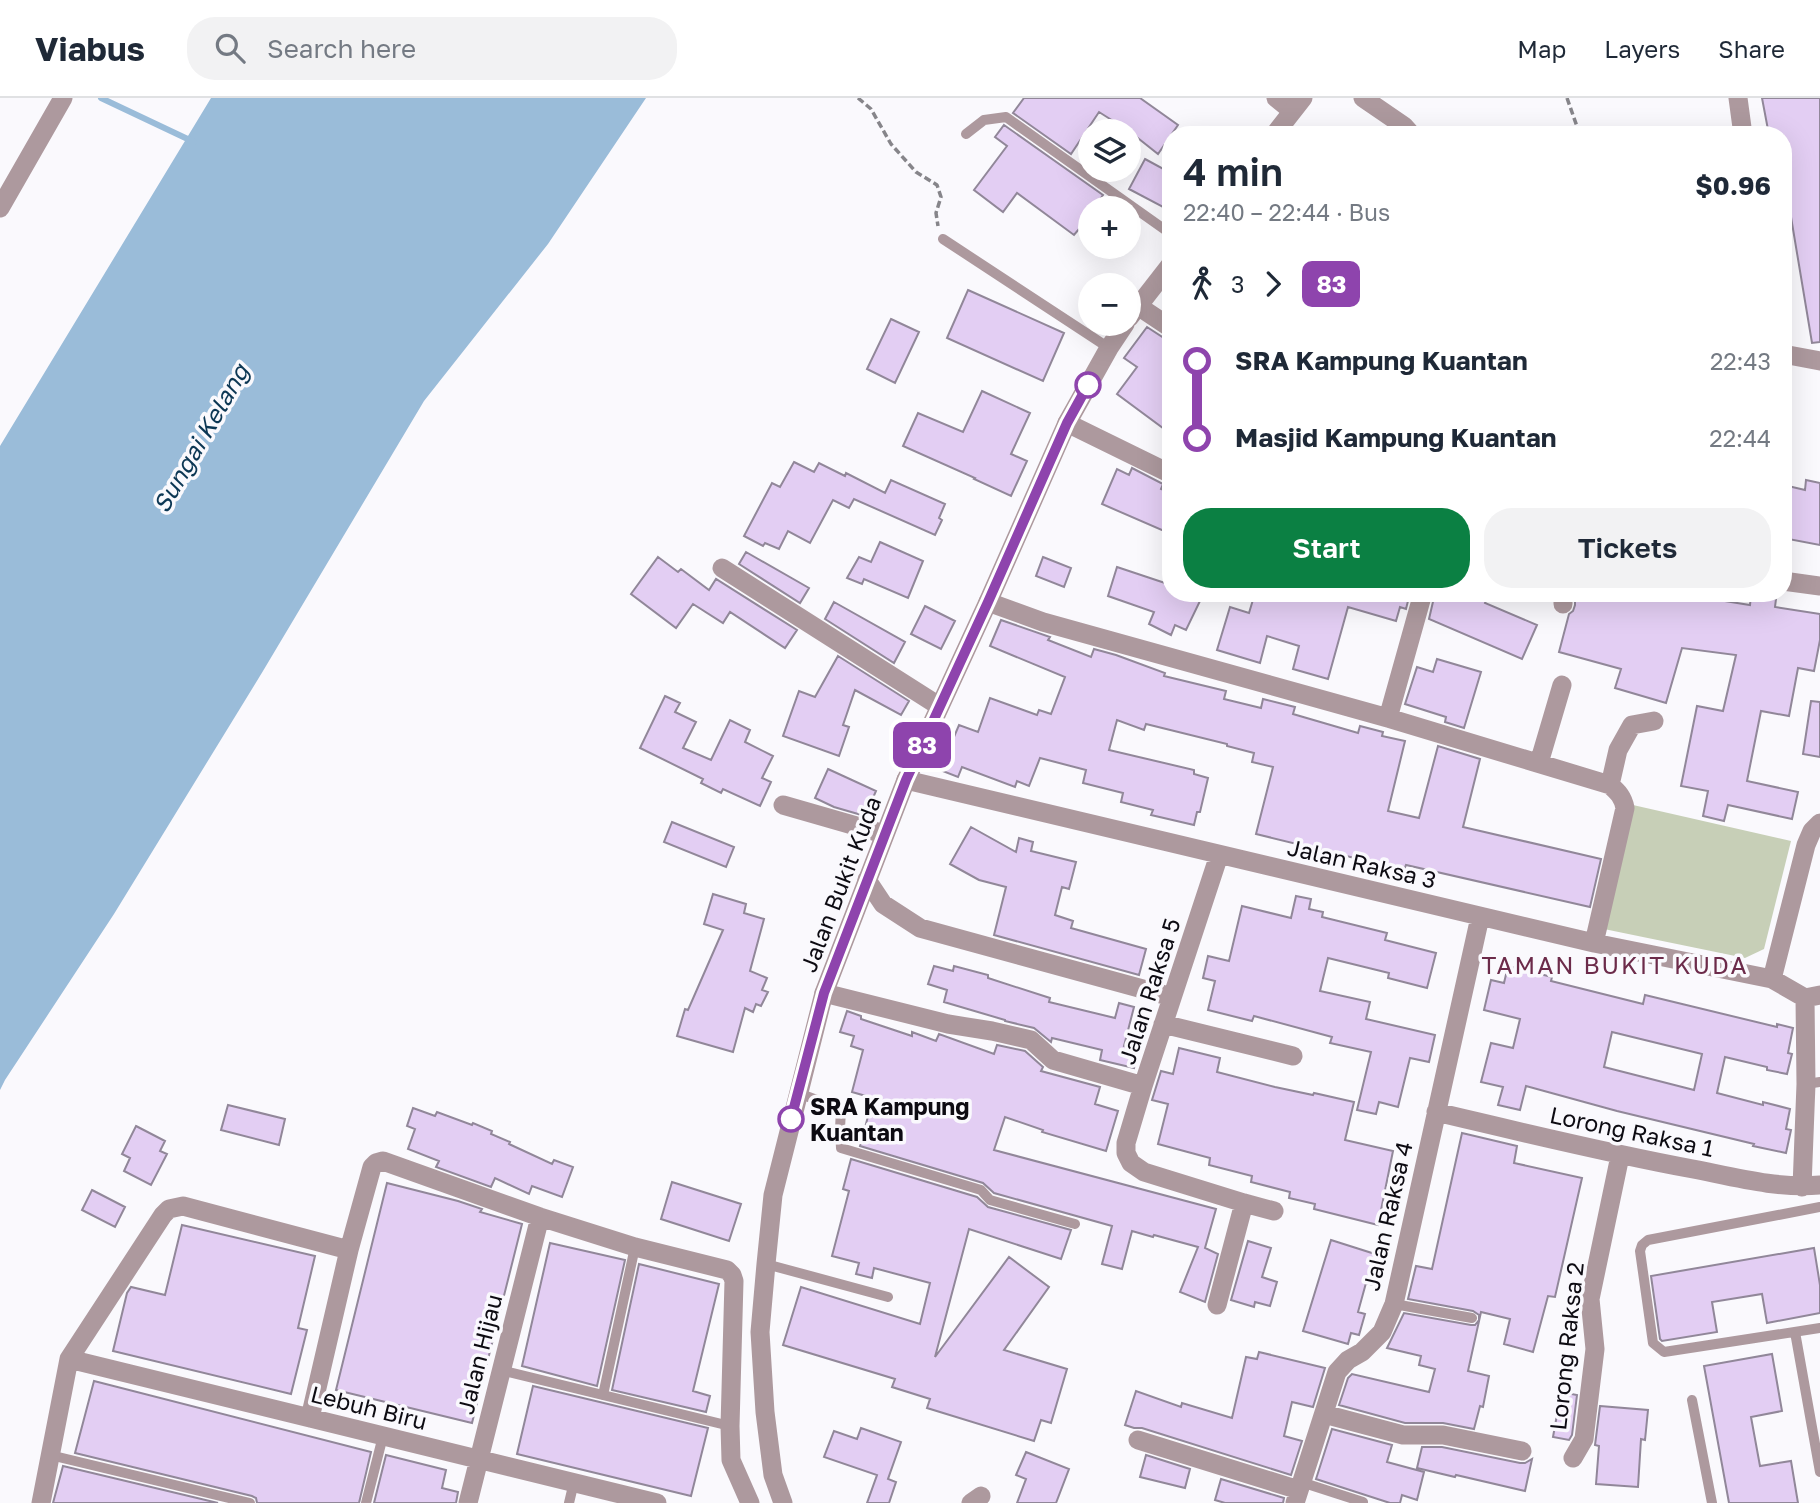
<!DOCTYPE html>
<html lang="en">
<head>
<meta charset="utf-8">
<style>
	:root { --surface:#fff; --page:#f2f2f3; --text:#1f2937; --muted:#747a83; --line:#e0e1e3; --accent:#0b8043 }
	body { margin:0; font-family:"Golos Text",sans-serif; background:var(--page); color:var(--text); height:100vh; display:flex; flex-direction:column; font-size:26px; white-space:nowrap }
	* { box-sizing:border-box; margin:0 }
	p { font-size:23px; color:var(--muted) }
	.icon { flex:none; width:38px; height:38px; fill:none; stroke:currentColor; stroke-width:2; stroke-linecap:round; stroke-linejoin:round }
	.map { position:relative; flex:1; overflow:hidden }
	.side { position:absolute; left:1162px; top:28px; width:630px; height:476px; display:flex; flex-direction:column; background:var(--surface); border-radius:28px; box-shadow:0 7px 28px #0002 }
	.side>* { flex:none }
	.badge { padding:0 14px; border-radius:10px; font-size:24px; line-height:46px }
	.tools { position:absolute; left:1078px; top:21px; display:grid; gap:14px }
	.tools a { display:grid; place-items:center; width:63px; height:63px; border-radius:50%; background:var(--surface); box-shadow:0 7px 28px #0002; font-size:35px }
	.map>.badge { position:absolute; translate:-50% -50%; box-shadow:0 0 0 4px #fff }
	.legs { display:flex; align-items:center; gap:10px; height:77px; padding:0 21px; font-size:23px }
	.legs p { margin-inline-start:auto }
	.overview { display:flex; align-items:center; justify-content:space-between; height:119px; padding:0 21px }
	h1 { font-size:38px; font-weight:600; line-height:52px }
	.cta { display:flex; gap:14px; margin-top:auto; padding:14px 21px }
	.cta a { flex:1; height:80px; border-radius:28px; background:var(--accent); color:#fff; font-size:28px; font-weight:600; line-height:80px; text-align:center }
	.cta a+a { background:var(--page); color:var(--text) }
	ul { padding:0 21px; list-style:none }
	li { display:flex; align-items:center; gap:24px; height:77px; font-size:26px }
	li i { display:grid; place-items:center; width:10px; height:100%; margin:0 9px; background:currentColor }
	li i::after { content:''; width:18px; height:18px; margin:-9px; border:5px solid; border-radius:50%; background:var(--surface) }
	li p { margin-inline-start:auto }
	li:first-child i { background:linear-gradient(#0000 50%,currentColor 0) }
	li:last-child i { background:linear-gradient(currentColor 50%,#0000 0) }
	header { display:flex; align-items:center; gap:42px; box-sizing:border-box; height:98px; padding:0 35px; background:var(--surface); border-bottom:2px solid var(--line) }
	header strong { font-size:33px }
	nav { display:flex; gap:38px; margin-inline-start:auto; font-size:24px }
	.search { width:490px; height:63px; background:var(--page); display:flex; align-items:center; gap:18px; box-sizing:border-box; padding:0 24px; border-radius:28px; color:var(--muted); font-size:26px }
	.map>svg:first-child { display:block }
</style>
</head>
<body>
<header>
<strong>Viabus</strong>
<div class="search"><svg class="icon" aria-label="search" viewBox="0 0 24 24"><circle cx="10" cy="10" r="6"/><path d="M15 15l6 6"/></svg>Search here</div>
<nav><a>Map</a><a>Layers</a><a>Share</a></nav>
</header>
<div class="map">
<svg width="1820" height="1405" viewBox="0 0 1820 1405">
	<rect width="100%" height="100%" fill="#faf9fd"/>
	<path fill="#c7cfb7" d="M 1633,707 L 1791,743 L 1764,851 L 1745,860 L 1604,831 Z"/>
	<path fill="#9abcd9" d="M 211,0 L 646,0 L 548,146 L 424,303 L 263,573 L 114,816 L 5,982 L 0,992 L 0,348 Z"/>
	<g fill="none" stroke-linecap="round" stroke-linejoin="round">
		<path stroke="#9abcd9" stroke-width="6" d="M 101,0 L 194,44"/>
	</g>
	<path fill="#e3cef3" stroke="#918799" stroke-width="2" fill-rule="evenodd" d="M 1024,0 L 1140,0 L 1178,27 L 1158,56 L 1129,33 L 1099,14 L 1071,56 L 1013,15 Z
		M 1762,0 L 1820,0 L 1820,244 L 1812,245 L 1788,101 L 1783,101 L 1783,37 L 1769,37 Z
		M 1004,27 L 1103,97 L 1094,110 L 1090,110 L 1090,140 L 1079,131 L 1074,137 L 1017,95 L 1003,114 L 974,92 L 1007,48 L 995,39 Z
		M 1145,61 L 1171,75 L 1171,96 L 1163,109 L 1129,91 Z
		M 968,192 L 1064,235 L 1043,283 L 947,240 Z
		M 891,221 L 919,234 L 895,285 L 867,271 Z
		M 1147,229 L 1164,240 L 1171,242 L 1171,336 L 1117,296 L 1137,269 L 1124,260 Z
		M 982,293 L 1030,315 L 1011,356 L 1027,363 L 1011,398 L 974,381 L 975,380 L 903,348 L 918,315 L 963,334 Z
		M 794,364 L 814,374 L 819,365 L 845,378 L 846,375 L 885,395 L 891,382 L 945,406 L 939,420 L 942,422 L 935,437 L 854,401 L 849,410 L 833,402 L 810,445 L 788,433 L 779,451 L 765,445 L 763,448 L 744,438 L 772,385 L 780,389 Z
		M 1132,370 L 1163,386 L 1161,391 L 1171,395 L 1171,436 L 1102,406 L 1117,371 L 1129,377 Z
		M 1806,382 L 1820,385 L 1820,447 L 1783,440 L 1783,415 L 1788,388 L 1805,392 Z
		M 880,444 L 923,463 L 908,500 L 864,481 L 862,486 L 847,480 L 859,459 L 871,464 Z
		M 746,454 L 809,490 L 800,505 L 739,466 Z
		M 658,459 L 678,474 L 681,471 L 709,492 L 716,481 L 797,532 L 785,550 L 730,514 L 723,525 L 693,506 L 676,530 L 631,496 Z
		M 1043,459 L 1071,470 L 1064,489 L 1036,478 Z
		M 1117,469 L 1171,487 L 1171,495 L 1184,495 L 1200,503 L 1186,532 L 1175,527 L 1171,537 L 1149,526 L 1154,514 L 1108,498 Z
		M 1255,495 L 1410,495 L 1406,511 L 1400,509 L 1396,523 L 1348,509 L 1328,581 L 1293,571 L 1299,548 L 1267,538 L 1260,565 L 1217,552 L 1230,509 L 1249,515 Z
		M 1435,495 L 1469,495 L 1486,502 L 1485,505 L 1537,527 L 1522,561 L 1429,521 Z
		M 1575,495 L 1719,495 L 1718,502 L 1750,507 L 1751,497 L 1776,501 L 1775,509 L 1820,516 L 1820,542 L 1814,573 L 1798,570 L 1789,618 L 1761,613 L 1747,683 L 1798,694 L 1792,721 L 1728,707 L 1724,723 L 1703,718 L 1708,693 L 1681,688 L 1697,608 L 1723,613 L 1736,557 L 1682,550 L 1666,605 L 1615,590 L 1621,571 L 1559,554 L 1569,516 L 1573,513 L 1575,507 Z
		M 834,504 L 905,544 L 894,565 L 825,521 Z
		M 925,508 L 955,523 L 941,551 L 911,536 Z
		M 1001,522 L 1050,539 L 1048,542 L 1091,559 L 1094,551 L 1116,557 L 1165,575 L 1164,578 L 1226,593 L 1224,601 L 1261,610 L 1263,601 L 1295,609 L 1293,616 L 1358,635 L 1360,628 L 1383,634 L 1382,638 L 1405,643 L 1388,713 L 1419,720 L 1438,648 L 1480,661 L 1463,729 L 1601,761 L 1590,809 L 1406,767 L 1404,772 L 1256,736 L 1273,669 L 1252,664 L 1254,655 L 1227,648 L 1227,646 L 1146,626 L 1144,632 L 1117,622 L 1109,652 L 1194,672 L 1194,676 L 1208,680 L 1200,714 L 1197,714 L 1194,727 L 1151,717 L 1153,712 L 1121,704 L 1123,695 L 1083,685 L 1086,672 L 1040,660 L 1029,688 L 1017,683 L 1015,689 L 962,669 L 958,679 L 940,672 L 959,627 L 978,634 L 990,600 L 1037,617 L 1039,612 L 1051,616 L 1065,579 L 990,548 Z
		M 838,558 L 909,603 L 901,617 L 855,592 L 843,627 L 849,629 L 839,658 L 783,638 L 799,593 L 815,599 Z
		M 1437,561 L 1481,574 L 1464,630 L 1445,624 L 1446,619 L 1405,606 L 1417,569 L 1433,574 Z
		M 665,598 L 680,605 L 675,614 L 696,624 L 683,650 L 711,662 L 730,622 L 750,632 L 745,644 L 773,658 L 762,680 L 771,684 L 760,708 L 723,691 L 721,695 L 701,685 L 703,681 L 640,650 Z
		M 1811,603 L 1820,604 L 1820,659 L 1803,656 Z
		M 828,671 L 876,693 L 865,718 L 834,709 L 815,700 Z
		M 672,724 L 734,749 L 726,769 L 664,744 Z
		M 971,729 L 1016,754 L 1019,740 L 1033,744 L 1031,753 L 1076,764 L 1069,791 L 1062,789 L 1055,817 L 1073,823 L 1071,830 L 1146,851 L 1139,877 L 994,837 L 1006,789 L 979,782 L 950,766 Z
		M 713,796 L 746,806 L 744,815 L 764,821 L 750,873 L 767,880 L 762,892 L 768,894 L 761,908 L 756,906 L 753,914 L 745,910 L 733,954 L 677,938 L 685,911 L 688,912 L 723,832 L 704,826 Z
		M 1296,798 L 1311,801 L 1309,811 L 1323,814 L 1322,819 L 1387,835 L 1385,842 L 1436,855 L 1427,890 L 1388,880 L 1389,875 L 1328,860 L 1320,893 L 1370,904 L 1366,921 L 1435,937 L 1429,964 L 1410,960 L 1398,1009 L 1379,1004 L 1376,1016 L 1357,1012 L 1371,954 L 1330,945 L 1332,939 L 1254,918 L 1252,923 L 1208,912 L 1215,883 L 1203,880 L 1208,858 L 1229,863 L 1242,808 L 1291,820 Z
		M 934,868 L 953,873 L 954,868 L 988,877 L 988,880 L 1050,900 L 1049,904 L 1115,920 L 1119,905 L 1134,909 L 1124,948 L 1138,951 L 1134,970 L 1100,962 L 1102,952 L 1052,940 L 1051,944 L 1034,930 L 1005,923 L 1005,922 L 944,904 L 947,892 L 928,886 Z
		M 1508,868 L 1552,879 L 1551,883 L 1643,906 L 1645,897 L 1777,929 L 1777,926 L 1793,930 L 1788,955 L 1792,956 L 1787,976 L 1767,972 L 1767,969 L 1725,959 L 1717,995 L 1763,1007 L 1763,1004 L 1790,1011 L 1786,1031 L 1791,1032 L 1786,1055 L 1753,1048 L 1754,1046 L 1617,1013 L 1526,988 L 1520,1012 L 1498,1007 L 1503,989 L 1481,984 L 1491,945 L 1513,950 L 1520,921 L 1484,912 L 1491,882 L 1504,885 ZM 1612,934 L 1702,956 L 1694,992 L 1604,969 Z
		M 847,913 L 861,918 L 861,921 L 912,938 L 912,934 L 936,943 L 939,936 L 994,956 L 997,947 L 1025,953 L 1043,969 L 1041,973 L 1100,989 L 1095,1006 L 1118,1013 L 1106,1053 L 1042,1034 L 1043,1032 L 1005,1019 L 994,1052 L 1216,1111 L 1205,1150 L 1218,1156 L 1205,1204 L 1180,1194 L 1198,1149 L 1154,1137 L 1153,1139 L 1132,1133 L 1122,1171 L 1102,1166 L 1112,1128 L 994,1095 L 983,1085 L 860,1048 L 873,1000 L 852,994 L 863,952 L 851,948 L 854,938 L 840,934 Z
		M 1179,950 L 1220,960 L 1217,974 L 1275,989 L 1313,997 L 1314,995 L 1354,1004 L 1345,1042 L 1393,1053 L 1378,1127 L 1314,1111 L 1315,1106 L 1289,1100 L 1290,1094 L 1251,1084 L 1252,1078 L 1209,1067 L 1210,1060 L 1158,1046 L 1168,1006 L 1152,1002 L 1161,973 L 1173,976 Z
		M 228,1007 L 285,1021 L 279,1047 L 221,1032 Z
		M 413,1010 L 435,1018 L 437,1014 L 472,1027 L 473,1025 L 492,1033 L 491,1036 L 510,1044 L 509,1046 L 552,1066 L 554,1062 L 573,1069 L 562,1099 L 532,1088 L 529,1096 L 495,1080 L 491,1089 L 436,1069 L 439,1063 L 408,1051 L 415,1031 L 407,1028 Z
		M 136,1028 L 165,1043 L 160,1053 L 167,1056 L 151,1087 L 124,1073 L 130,1060 L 122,1056 Z
		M 1462,1035 L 1517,1048 L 1514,1065 L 1582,1080 L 1555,1199 L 1548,1198 L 1533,1254 L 1504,1246 L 1510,1221 L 1481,1214 L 1468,1273 L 1489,1278 L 1483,1309 L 1480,1308 L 1474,1331 L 1443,1325 L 1405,1325 L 1339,1307 L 1348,1280 L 1352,1276 L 1429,1294 L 1435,1271 L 1419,1267 L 1421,1258 L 1387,1250 L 1404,1215 L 1471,1227 L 1475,1227 L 1479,1222 L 1479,1217 L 1473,1213 L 1408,1201 L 1416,1168 L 1432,1171 Z
		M 851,1061 L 977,1099 L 988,1109 L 1071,1132 L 1061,1161 L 969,1131 L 935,1259 L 1009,1159 L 1049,1189 L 1004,1252 L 1067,1271 L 1051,1325 L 1041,1322 L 1034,1343 L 927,1310 L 930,1301 L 892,1289 L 895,1281 L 783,1247 L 801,1189 L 920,1226 L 930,1185 L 874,1170 L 872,1180 L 856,1176 L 859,1165 L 832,1158 L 849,1093 L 843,1091 Z
		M 672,1084 L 741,1106 L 729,1143 L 661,1121 Z
		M 387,1085 L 458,1103 L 482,1111 L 480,1114 L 522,1126 L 472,1325 L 336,1292 Z
		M 92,1092 L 125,1109 L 115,1129 L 82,1112 Z
		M 182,1127 L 315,1158 L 298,1230 L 307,1232 L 291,1296 L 113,1253 L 127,1195 L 131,1189 L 165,1197 Z
		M 1331,1142 L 1375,1156 L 1372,1167 L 1379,1169 L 1373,1187 L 1366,1185 L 1358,1214 L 1365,1216 L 1359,1237 L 1351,1235 L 1348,1246 L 1303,1233 Z
		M 1248,1143 L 1271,1150 L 1262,1179 L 1277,1184 L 1270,1208 L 1255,1204 L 1254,1209 L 1231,1202 Z
		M 550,1145 L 625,1162 L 597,1288 L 522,1268 Z
		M 1814,1150 L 1820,1187 L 1820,1215 L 1767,1225 L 1762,1196 L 1712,1204 L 1717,1234 L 1662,1243 L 1660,1241 L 1651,1178 Z
		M 639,1166 L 719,1186 L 693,1293 L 710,1298 L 706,1314 L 612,1292 Z
		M 1259,1254 L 1325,1270 L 1313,1309 L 1292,1304 L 1284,1338 L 1302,1343 L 1291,1377 L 1142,1330 L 1134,1330 L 1125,1327 L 1136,1293 L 1181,1309 L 1182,1305 L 1232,1320 L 1246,1259 L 1257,1261 Z
		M 1772,1256 L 1782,1313 L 1751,1319 L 1760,1368 L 1791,1363 L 1798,1405 L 1729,1405 L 1704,1268 Z
		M 94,1283 L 371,1354 L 359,1405 L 257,1405 L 256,1400 L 252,1398 L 75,1355 Z
		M 533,1288 L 708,1330 L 691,1398 L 517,1356 Z
		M 1561,1294 L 1577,1297 L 1572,1337 L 1569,1342 L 1553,1339 Z
		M 1600,1308 L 1648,1312 L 1645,1342 L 1641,1341 L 1638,1389 L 1596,1386 L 1599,1348 L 1595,1347 Z
		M 861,1330 L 901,1344 L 888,1381 L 896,1384 L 889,1405 L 867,1405 L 877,1377 L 824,1359 L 834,1333 L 857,1341 Z
		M 1332,1331 L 1392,1347 L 1387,1364 L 1424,1374 L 1417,1402 L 1402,1397 L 1400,1405 L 1390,1405 L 1316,1381 Z
		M 1422,1349 L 1442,1349 L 1520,1365 L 1525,1365 L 1532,1361 L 1525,1393 L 1456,1377 L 1455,1379 L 1417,1370 Z
		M 1026,1354 L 1069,1371 L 1056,1405 L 1017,1405 L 1026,1381 L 1016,1377 Z
		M 386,1357 L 446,1372 L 442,1390 L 458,1394 L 456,1405 L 374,1405 Z
		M 1146,1357 L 1190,1371 L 1185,1390 L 1140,1379 Z
		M 63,1368 L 218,1405 L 53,1405 Z
		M 1221,1381 L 1284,1400 L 1283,1405 L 1225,1405 L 1215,1402 Z"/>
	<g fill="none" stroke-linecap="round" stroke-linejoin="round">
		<path stroke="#86858a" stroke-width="3.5" stroke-dasharray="7 3.5" stroke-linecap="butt" d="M 858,0 L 871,11 L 891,46 L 916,74 L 937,87 L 941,99 L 936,115 L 938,128
			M 1567,0 L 1580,37"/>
		<path stroke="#ad999e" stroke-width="10" d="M 966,36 L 984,22 L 1006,19 L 1171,136
			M 943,141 L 1109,250
			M 1806,986 L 1820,984
			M 798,995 L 841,1011 L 840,1031 L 841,1050 L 981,1092 L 990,1102 L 1075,1126
			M 1820,1109 L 1648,1142 L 1642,1147 L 1640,1153 L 1653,1245 L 1664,1254 L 1820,1230
			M 766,1166 L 888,1199
			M 1394,1206 L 1472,1220
			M 1795,1234 L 1820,1374
			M 500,1272 L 730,1328
			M 603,1297 L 635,1149
			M 1692,1302 L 1712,1405
			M 50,1357 L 250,1405
			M 1301,1384 L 1363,1404
			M 366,1405 L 383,1338
			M 569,1405 L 574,1384"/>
		<path stroke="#ad999e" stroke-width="19" d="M 1276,0 L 1292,13
			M 1363,0 L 1404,28 L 1412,37
			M 1738,0 L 1743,37
			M 0,110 L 63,0
			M 1138,208 L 1171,230
			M 1783,256 L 1820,263
			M 1067,325 L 1171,376
			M 722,470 L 939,608
			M 1783,483 L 1820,488
			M 988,504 L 1043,524 L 1388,620 L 1610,687 C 1618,694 1623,699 1625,710 L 1594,845
			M 1563,506 L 1563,495
			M 1388,620 L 1423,495
			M 1539,665 L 1562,587
			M 906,682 L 1594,845 L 1772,881 L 1805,900
			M 1610,687 L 1618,652 L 1632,627 L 1654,623
			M 783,707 L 884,736
			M 1219,757 L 1143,988 L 1126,1045 L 1126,1055 L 1131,1065 L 1144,1074 L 1244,1105 L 1274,1113
			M 867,782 L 883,806 L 920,830 L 1172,899
			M 1772,881 L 1806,747 L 1812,733 L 1820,725
			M 824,895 L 948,926 L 992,933 L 1031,942 L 1053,962 L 1143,988
			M 1163,926 L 1293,958
			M 1436,1014 C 1521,1034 1606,1055 1693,1071 C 1734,1079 1778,1091 1820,1087
			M 1802,1089 L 1806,986 L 1805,900 L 1820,897
			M 1217,1207 L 1244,1105
			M 69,1261 L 657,1405
			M 1324,1316 L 1403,1337 L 1443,1337 L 1522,1353
			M 310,1320 L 349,1152 L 372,1069 L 376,1065 L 383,1063 L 540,1119 L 635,1149 L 727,1172 L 732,1177 L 734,1183 L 730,1328 L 731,1362 L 750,1405
			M 1138,1342 L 1299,1392
			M 1573,1360 L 1584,1341 L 1595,1251 L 1590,1201 L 1620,1058
			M 41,1405 L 69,1261 L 163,1117 L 169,1111 L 183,1108 L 349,1152
			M 468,1405 L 540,1119
			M 971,1405 L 981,1398
			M 1295,1405 L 1337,1274 L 1348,1262 L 1362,1254 L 1382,1234 L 1394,1206 L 1480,819"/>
		<path stroke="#ad999e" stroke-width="19" d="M 1274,37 L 1303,0
			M 1129,220 L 1171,166
			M 783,1405 L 773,1377 L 765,1314 L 760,1234 L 766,1166 L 773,1097 L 824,895 L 906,682 L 988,504 L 1067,325 L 1109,250 L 1125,226"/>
	</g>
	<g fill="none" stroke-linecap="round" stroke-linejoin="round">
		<g stroke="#fff" stroke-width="16">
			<path id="line-1" d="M 791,1021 L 824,895 L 906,682 L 988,504 L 1067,325 L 1088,287"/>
		</g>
		<use href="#line-1" stroke="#8e44ad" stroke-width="10"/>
	</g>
	<g fill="#fff" stroke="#8e44ad" stroke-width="3.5">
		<circle cx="1088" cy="287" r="12"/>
		<circle cx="791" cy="1021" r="12"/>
	</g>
	<g text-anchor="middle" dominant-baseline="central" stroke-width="7" stroke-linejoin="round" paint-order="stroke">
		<g font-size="23" fill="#0d0b12" stroke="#faf9fd">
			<text transform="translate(1362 765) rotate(13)">Jalan Raksa 3</text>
			<text transform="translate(840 786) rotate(-69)">Jalan Bukit Kuda</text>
			<text transform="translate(1149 893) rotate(-72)">Jalan Raksa 5</text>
			<text transform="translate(1632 1033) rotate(12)">Lorong Raksa 1</text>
			<text transform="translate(1387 1118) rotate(-77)">Jalan Raksa 4</text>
			<text transform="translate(1566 1248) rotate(-84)">Lorong Raksa 2</text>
			<text transform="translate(479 1256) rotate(-76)">Jalan Hijau</text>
			<text transform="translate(369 1309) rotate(14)">Lebuh Biru</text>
		</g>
		<g font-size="23" font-weight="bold" fill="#0d0b12" stroke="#faf9fd" text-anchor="start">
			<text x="810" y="1008">SRA Kampung<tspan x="810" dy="26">Kuantan</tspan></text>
		</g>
		<g font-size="24" font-style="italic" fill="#0c3754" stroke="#faf9fd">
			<text transform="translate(200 340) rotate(-60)">Sungai Kelang</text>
		</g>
		<g font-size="24" letter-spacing="2" fill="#6c2b4a" stroke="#faf9fd">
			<text x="1615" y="866">TAMAN BUKIT KUDA</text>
		</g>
	</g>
</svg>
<div class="tools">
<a><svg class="icon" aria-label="layers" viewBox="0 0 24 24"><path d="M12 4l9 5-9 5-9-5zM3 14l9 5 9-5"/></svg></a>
<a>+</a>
<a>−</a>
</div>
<b class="badge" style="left:922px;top:647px;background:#8e44ad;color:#fff">83</b>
<section class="side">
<div class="overview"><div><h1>4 min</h1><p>22:40 – 22:44 · Bus</p></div><b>$0.96</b></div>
<div class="legs"><svg class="icon" aria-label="walk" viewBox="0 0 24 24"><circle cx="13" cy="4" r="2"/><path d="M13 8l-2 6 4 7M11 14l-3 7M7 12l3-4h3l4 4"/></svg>3<svg class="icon" aria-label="forward" viewBox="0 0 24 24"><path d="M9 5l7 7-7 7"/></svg><b class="badge" style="background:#8e44ad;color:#fff">83</b></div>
<ul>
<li><i style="color:#8e44ad"></i><b>SRA Kampung Kuantan</b><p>22:43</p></li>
<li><i style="color:#8e44ad"></i><b>Masjid Kampung Kuantan</b><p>22:44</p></li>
</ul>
<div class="cta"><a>Start</a><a>Tickets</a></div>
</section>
</div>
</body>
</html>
